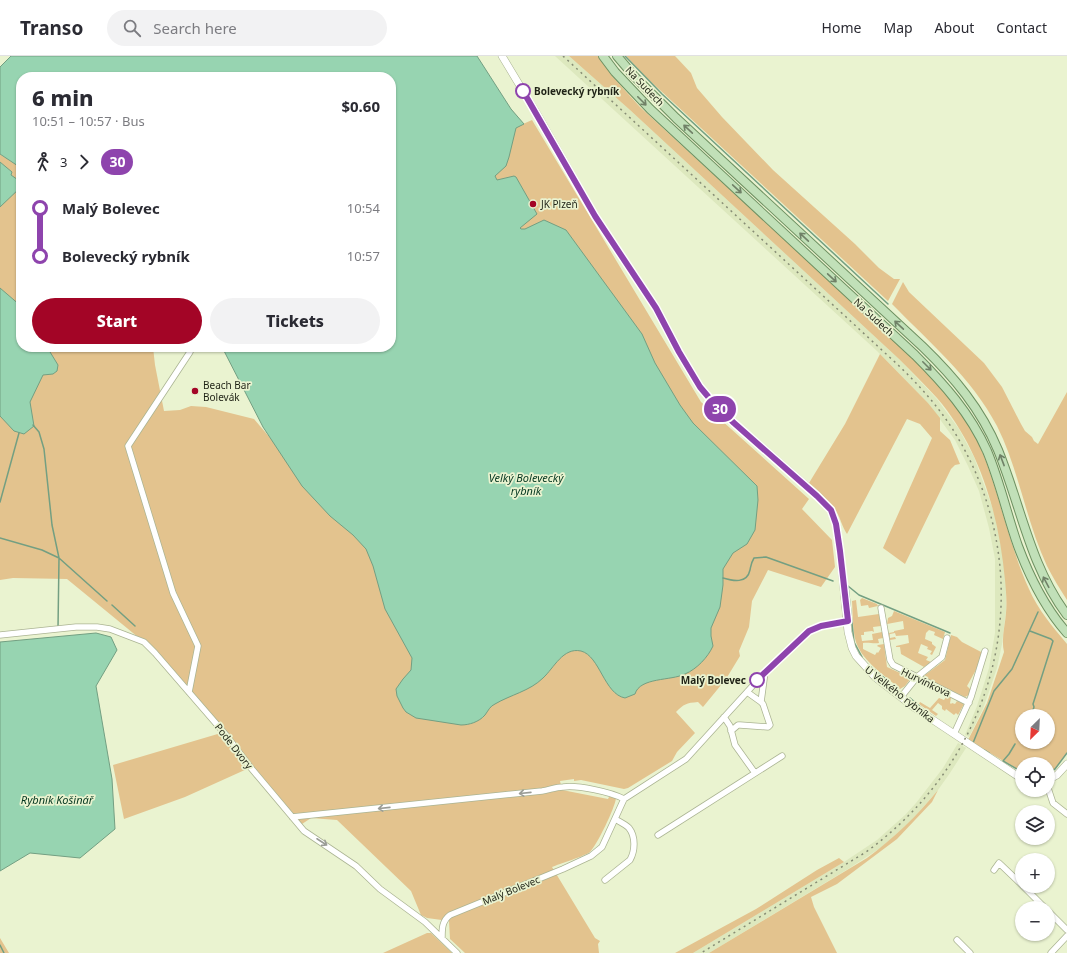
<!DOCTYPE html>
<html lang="en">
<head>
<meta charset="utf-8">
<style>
	:root { --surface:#fff; --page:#f2f2f3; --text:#2b2b33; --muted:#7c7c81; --line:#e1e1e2; --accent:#a30526 }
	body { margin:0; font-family:"Noto Sans",sans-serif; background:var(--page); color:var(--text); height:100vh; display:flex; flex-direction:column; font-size:15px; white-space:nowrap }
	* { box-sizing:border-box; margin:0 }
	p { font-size:13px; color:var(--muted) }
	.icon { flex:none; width:22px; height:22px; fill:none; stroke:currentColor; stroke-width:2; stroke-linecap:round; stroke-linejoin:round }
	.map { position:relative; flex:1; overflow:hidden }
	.side { position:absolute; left:16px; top:16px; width:380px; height:280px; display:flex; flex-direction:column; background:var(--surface); border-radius:16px; box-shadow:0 1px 3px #0004 }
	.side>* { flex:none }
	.badge { padding:0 8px; border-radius:13px; font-size:14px; line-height:26px }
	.needle { width:26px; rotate:204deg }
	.controls { position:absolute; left:1015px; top:653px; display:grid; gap:8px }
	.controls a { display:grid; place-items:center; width:40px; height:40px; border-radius:50%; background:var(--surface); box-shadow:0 1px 3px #0004; font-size:20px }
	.map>.badge { position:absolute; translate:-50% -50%; box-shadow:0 0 0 2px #fff }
	.legs { display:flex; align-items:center; gap:6px; height:44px; padding:0 16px; font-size:13px }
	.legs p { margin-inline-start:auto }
	.summary { display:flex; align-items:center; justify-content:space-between; height:68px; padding:0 16px }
	h1 { font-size:22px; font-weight:800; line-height:30px }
	.primary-button { display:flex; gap:8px; margin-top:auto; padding:8px 16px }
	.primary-button a { flex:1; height:46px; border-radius:24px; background:var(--accent); color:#fff; font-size:16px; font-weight:800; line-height:46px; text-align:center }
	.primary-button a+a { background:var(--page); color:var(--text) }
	ul { padding:0 16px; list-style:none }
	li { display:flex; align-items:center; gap:14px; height:48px; font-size:15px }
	li i { display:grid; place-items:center; width:6px; height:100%; margin:0 5px; background:currentColor }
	li i::after { content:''; width:10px; height:10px; margin:-5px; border:3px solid; border-radius:50%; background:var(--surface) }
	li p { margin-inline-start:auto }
	li:first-child i { background:linear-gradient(#0000 50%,currentColor 0) }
	li:last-child i { background:linear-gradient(currentColor 50%,#0000 0) }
	header { display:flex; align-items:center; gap:24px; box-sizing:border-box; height:56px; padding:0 20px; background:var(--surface); border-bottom:1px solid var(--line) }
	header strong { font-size:19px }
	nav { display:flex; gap:22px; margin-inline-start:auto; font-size:14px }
	.search { width:280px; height:36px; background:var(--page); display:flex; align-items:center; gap:10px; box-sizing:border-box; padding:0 14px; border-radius:22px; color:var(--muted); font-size:15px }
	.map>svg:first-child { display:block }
</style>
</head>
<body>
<header>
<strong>Transo</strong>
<div class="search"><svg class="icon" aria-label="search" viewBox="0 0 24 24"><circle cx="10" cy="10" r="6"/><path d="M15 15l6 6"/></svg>Search here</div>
<nav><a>Home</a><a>Map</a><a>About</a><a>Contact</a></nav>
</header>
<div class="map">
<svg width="1067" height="897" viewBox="0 0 1067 897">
	<rect width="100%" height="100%" fill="#eaf3d0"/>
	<path fill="#dde8be" d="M 555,0 L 569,0 L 630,54 L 899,303 L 937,343 L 959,373 L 974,401 L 995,459 L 1002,492 L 1006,525 L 1006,556 L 1002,588 L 997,612 L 983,653 L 969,681 L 965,679 L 977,650 L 989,612 L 995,577 L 995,503 L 989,472 L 979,435 L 968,410 L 955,384 L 928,347 L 877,295 Z
		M 958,687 L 966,692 L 950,717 L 938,734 L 911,765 L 882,791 L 848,813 L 709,897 L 693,897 L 844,806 L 877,784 L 905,759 L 916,747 L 943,712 Z"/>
	<path fill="#e3c38e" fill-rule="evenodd" d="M 569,0 L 598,0 L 613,21 L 640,51 L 902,292 C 933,323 965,354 982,395 C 1000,440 1009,489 1029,533 C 1038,554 1053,571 1067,588 L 1067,697 L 1055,713 L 1048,717 L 1048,708 L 1022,708 L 1022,716 L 968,684 L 987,647 L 1004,596 C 1001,583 1005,570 1006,557 C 1007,546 1006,534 1005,524 C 999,459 980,392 937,342 C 925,329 912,316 899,303 L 630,54 ZM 1022,660 L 1048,660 L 1048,686 L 1022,686 Z
		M 626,0 L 675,0 L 676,1 L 691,17 L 697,32 L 722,61 L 773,114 L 855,188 L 879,212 L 894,223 L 900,223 L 888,245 L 648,23 Z
		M 511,53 L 523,68 L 532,64 L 701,346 L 809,443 L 802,453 L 832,484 L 835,511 L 821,531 L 768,514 L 752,545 L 749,571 L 739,595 L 740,600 L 726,623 L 703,651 L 698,646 C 686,647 684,648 676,656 L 695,677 L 677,696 L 672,705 L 628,732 L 624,733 L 581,724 L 574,725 L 574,723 L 560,725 L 562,734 L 608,743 L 610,739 L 616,742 C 615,752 597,789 590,796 C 585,800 559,808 552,811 L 595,882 L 600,885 L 598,888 L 599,897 L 465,897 L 450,883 L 449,865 L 427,862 L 421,859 L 411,835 L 337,764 L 311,762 L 302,768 L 248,711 L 247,713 L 185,741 L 124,763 L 113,709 L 221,677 L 144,586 L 67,523 L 13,522 L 0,524 L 0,302 L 35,291 L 153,291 L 155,309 L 164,355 L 180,354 L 191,350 L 206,351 L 254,363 L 353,479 L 361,486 L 374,474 L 407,590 L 412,602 L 412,609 L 538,232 L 459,108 Z
		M 0,98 L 4,101 L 21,103 L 21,266 L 0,245 L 0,116 L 4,110 L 0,106 Z
		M 903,226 L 909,236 L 984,307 L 1002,331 L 1021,368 L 1025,375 L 1032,381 L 1034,385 L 1038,388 L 1067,336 L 1067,544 C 1060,533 1053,522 1047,510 C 1026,465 1019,414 997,370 C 972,322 929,286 892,248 Z
		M 880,298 L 928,347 L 940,362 L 940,375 L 950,384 L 960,408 L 955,409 L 951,413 L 905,508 L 883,492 L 932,382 L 920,368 L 907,363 L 847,478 C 842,471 841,463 836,455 C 828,444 819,435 809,427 L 845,368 Z
		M 862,542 L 877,548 L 878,550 L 869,552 L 868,549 L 861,550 L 860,544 Z
		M 856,544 L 858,561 L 879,558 L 881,570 L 873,571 L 874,576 L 872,575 L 864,576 L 864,579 L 861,579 L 862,585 L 873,584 L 872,578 L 882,576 L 883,582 L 878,583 L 879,587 C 873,588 869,586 863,587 L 863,593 L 875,599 L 877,596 L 878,597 L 881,592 L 877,590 L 878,589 L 884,588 L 887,611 L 911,622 L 905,630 L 900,633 C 886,620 867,609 858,591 C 852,579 853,559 852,545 Z
		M 894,555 L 945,576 L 943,583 L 934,579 L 935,576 L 929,574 L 926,577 L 925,583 L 932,586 L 932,588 L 936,591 L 932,599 L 930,598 L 932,595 L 927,593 L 928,591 L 921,588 L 918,597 L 928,601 L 926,604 L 931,606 L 924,611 L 901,598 L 900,591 L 896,591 L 896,590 L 909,587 L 908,579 L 896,580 L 895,577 L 890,578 L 890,582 L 895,581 L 896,583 L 890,584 L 889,577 L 894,576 L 894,575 L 904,573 L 903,565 L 887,568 L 888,562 L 892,560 Z
		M 951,579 L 957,581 L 962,586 L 983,597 L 982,603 L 967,630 L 971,634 L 969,639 L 965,641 L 927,623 L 925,619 L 945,604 Z
		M 947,640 L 951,642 L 950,647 L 951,648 L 952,647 L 955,648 L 957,645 L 964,648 L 958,659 L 956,657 L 954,659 L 946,653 L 945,655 L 942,653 L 942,650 L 938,647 L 932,654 L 938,658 L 936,660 L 919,648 L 920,646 L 930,652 L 939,642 L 944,644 Z
		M 938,734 L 932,746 L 897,783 L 837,828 L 811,841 L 814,851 L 837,897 L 709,897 L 867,802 C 894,782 917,760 938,734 Z
		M 839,802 L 844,806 L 693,897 L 675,897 L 756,853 L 817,814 Z
		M 427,877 L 431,877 L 452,897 L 383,897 Z
		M 0,882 L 9,897 L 0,897 Z"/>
	<path fill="#97d4b1" stroke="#739f82" d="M 11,0 L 477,0 L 511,53 L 524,68 L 516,72 L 509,101 L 506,110 L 495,120 L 497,124 L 514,120 L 516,121 L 537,158 L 520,172 L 521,173 L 525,173 L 544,164 L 566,174 L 642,278 L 655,307 L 680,349 L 693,367 L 757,430 L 758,444 L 755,474 L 747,488 L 733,497 L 723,513 L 723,529 L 720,551 L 711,572 L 711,580 L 713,590 C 708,601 697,613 685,618 C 671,625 640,621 635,638 L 625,642 C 604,638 600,600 581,595 C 563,591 554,612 543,622 C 530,635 510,639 495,648 C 490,650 488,655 485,659 C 479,666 469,669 461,669 L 416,662 L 406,656 L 403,652 L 397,640 L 396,633 L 403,623 L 411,614 L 412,602 L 385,553 L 373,510 L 366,493 L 353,479 L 330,460 L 302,430 L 263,371 L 222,291 L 391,291 L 391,21 L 21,21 L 21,112 L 0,98 L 0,11 Z
		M 0,106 L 12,116 L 11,119 L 21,126 L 21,131 L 0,151 Z
		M 0,232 L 21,250 L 21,291 L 47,291 L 58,309 L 57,315 L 53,318 L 43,319 L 30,346 L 34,370 L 24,378 L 14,375 L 0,360 Z
		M 96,577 L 111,581 L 117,594 L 96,630 L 112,723 L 115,773 L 80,802 L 30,797 L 0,815 L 0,586 Z"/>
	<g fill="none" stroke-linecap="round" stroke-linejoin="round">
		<path stroke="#739f82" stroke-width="1.5" d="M 625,0 L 662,38 L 888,248
			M 33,369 L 39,376 L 44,393 L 52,469 L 59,502 L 58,572
			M 0,446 L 19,377
			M 0,482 L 42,494 L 59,502 L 107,545
			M 723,522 C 733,525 747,528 750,514 C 751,509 751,507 754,502 L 766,501 L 833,525
			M 848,530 L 859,539 L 950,577
			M 848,530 L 854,586 L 862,601
			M 112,549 L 135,570
			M 1030,575 L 1051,583 L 1053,585 L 1033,648 L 1034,651 L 1031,660
			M 870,610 L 887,624
			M 910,642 L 924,654
			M 1018,679 L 1022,676
			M 973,687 L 994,635 L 1012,613 L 1038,556
			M 1015,688 L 1009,698 L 1003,705 L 1022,716
			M 984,694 L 989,697
			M 1048,717 L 1055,713 L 1067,697
			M 0,889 L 4,897"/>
		<g stroke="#abb493" stroke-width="7">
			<path id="minor" d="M 881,552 L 890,604 L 893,609 L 969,647
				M 0,579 L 76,571 L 97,571 L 110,573 L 144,586 L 155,597 L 226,679 L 251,712 L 304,775 L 356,810 L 380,833 L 425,866 L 457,897
				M 189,636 L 198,590 L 173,537 L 128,390 L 190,296
				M 747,636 L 761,646
				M 901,641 L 917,621 L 942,601 L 947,582
				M 724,661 L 730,670 L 735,689 L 755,717
				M 731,675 L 738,669 L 740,669 L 768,671 L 770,669 L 763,648 L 761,646 L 765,616
				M 954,678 L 971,641 L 985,595
				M 1048,732 L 1053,747 L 1067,758
				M 292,761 L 542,735 C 549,734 556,731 563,731 C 578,729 611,736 624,743
				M 658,779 L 782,700
				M 994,814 L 999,807 L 1022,829
				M 605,824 L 630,804 C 635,795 636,781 629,772 C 625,768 620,766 615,763
				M 1023,830 L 1045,852
				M 1048,855 L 1067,874
				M 442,882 C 442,873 442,865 450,859 L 563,813 L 591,800 L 602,791 L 624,743 L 686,703 L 757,625 L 809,575 L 821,570 L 848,565
				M 957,884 L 970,897
				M 1051,897 L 1067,880"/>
		</g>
		<g stroke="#abb493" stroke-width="8">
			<path id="tertiary" d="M 502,0 L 537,58 L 595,160 L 656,252 L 679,296 L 700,331 L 716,350 L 734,367 L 819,441 L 831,454 L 836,468 L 840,495 L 848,576 L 852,592 L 856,600 L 875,621 L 915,652 L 1022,723
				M 1048,724 L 1057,719 L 1067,708"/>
		</g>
		<g stroke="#6e9061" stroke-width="10">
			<path id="primary" d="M 603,0 L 615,16 L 650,53 L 915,299 C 944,328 970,357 987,395 C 1000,426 1007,459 1018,490 C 1030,522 1045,552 1067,577
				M 617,0 L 634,20 L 676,62 L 923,291 C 954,321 981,353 998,394 C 1021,450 1030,510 1067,559"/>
		</g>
		<use href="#minor" stroke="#fff" stroke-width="5.5"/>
		<use href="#tertiary" stroke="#fff" stroke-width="7"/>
		<use href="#primary" stroke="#c1e0b8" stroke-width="8"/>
		<path stroke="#868c74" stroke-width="1.5" stroke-dasharray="2 4" stroke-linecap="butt" d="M 563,0 L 897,308 C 919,329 939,351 955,377 C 1043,521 1001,698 866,796 L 701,897"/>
	</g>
	<defs><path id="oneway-shaft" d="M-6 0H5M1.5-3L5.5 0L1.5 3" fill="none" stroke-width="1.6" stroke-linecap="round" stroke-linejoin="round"/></defs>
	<g stroke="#708167">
		<use href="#oneway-shaft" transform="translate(642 45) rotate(45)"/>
		<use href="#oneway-shaft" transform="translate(688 73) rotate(-137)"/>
		<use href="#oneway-shaft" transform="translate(737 133) rotate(43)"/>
		<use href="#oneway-shaft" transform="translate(804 181) rotate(-137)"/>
		<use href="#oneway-shaft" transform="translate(832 222) rotate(43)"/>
		<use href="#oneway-shaft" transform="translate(899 269) rotate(-137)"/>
		<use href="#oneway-shaft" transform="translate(927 310) rotate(45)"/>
		<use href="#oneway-shaft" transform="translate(1002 404) rotate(-111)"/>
		<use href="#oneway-shaft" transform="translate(1046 526) rotate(-118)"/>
	</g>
	<g stroke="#9a9c96">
		<use href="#oneway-shaft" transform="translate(525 737) rotate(174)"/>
		<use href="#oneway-shaft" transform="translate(384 752) rotate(174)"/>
		<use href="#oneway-shaft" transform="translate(322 786) rotate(33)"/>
	</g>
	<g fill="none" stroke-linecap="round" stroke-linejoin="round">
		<g stroke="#fff" stroke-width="9">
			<path id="line-1" d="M 523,35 L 595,160 L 656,252 L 679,296 L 700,331 L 716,350 L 734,367 L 817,440 L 831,454 L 836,468 L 840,495 L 848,565 L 821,570 L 809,575 L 757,624"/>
		</g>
		<use href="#line-1" stroke="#8e44ad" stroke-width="6"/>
	</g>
	<g fill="#fff" stroke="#8e44ad" stroke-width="2">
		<circle cx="523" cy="35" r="7"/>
		<circle cx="757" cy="624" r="7"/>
	</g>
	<g fill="#a30526" stroke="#eaf3d0" stroke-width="1.5">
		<circle cx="533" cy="148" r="4"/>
		<circle cx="195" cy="335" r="4"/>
	</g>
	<g text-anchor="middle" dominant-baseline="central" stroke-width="3.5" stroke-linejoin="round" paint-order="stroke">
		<g font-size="10" fill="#1f2216" stroke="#eaf3d0">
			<text transform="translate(645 30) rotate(46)">Na Sudech</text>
			<text transform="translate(874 261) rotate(43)">Na Sudech</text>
			<text transform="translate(926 626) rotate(26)">Hurvínkova</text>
			<text transform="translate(900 638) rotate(38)">U Velkého rybníka</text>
			<text transform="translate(234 690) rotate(52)">Pode Dvory</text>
			<text transform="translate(511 834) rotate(-22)">Malý Bolevec</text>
		</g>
		<g font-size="10" font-weight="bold" fill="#1f2216" stroke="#eaf3d0" text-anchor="start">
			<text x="534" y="35">Bolevecký rybník</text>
			<text x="746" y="624" text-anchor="end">Malý Bolevec</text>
		</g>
		<g font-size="10" fill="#1f2216" stroke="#eaf3d0" text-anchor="start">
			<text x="541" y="148">JK Plzeň</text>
			<text x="203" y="329">Beach Bar<tspan x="203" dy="12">Bolevák</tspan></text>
		</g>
		<g font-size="11" font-style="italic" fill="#043720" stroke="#eaf3d0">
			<text x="526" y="421">Velký Bolevecký<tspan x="526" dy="13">rybník</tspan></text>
			<text x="57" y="743">Rybník Košinář</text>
		</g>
	</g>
</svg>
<div class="controls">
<a><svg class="needle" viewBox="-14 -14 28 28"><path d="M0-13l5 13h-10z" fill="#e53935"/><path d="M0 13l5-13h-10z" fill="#7c7c81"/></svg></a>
<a><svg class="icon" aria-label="locate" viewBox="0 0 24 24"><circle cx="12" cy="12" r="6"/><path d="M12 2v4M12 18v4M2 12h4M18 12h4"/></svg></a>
<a><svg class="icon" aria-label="layers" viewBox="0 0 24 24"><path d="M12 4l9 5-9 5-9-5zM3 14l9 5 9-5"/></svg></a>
<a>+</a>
<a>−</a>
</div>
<b class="badge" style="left:720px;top:353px;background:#8e44ad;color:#fff">30</b>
<section class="side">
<div class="summary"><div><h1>6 min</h1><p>10:51 – 10:57 · Bus</p></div><b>$0.60</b></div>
<div class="legs"><svg class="icon" aria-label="walk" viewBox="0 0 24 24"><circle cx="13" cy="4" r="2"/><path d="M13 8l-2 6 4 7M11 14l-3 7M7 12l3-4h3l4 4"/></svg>3<svg class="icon" aria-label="forward" viewBox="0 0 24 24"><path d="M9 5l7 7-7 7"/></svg><b class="badge" style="background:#8e44ad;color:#fff">30</b></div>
<ul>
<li><i style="color:#8e44ad"></i><b>Malý Bolevec</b><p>10:54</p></li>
<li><i style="color:#8e44ad"></i><b>Bolevecký rybník</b><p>10:57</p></li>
</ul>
<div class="primary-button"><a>Start</a><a>Tickets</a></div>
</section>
</div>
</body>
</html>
